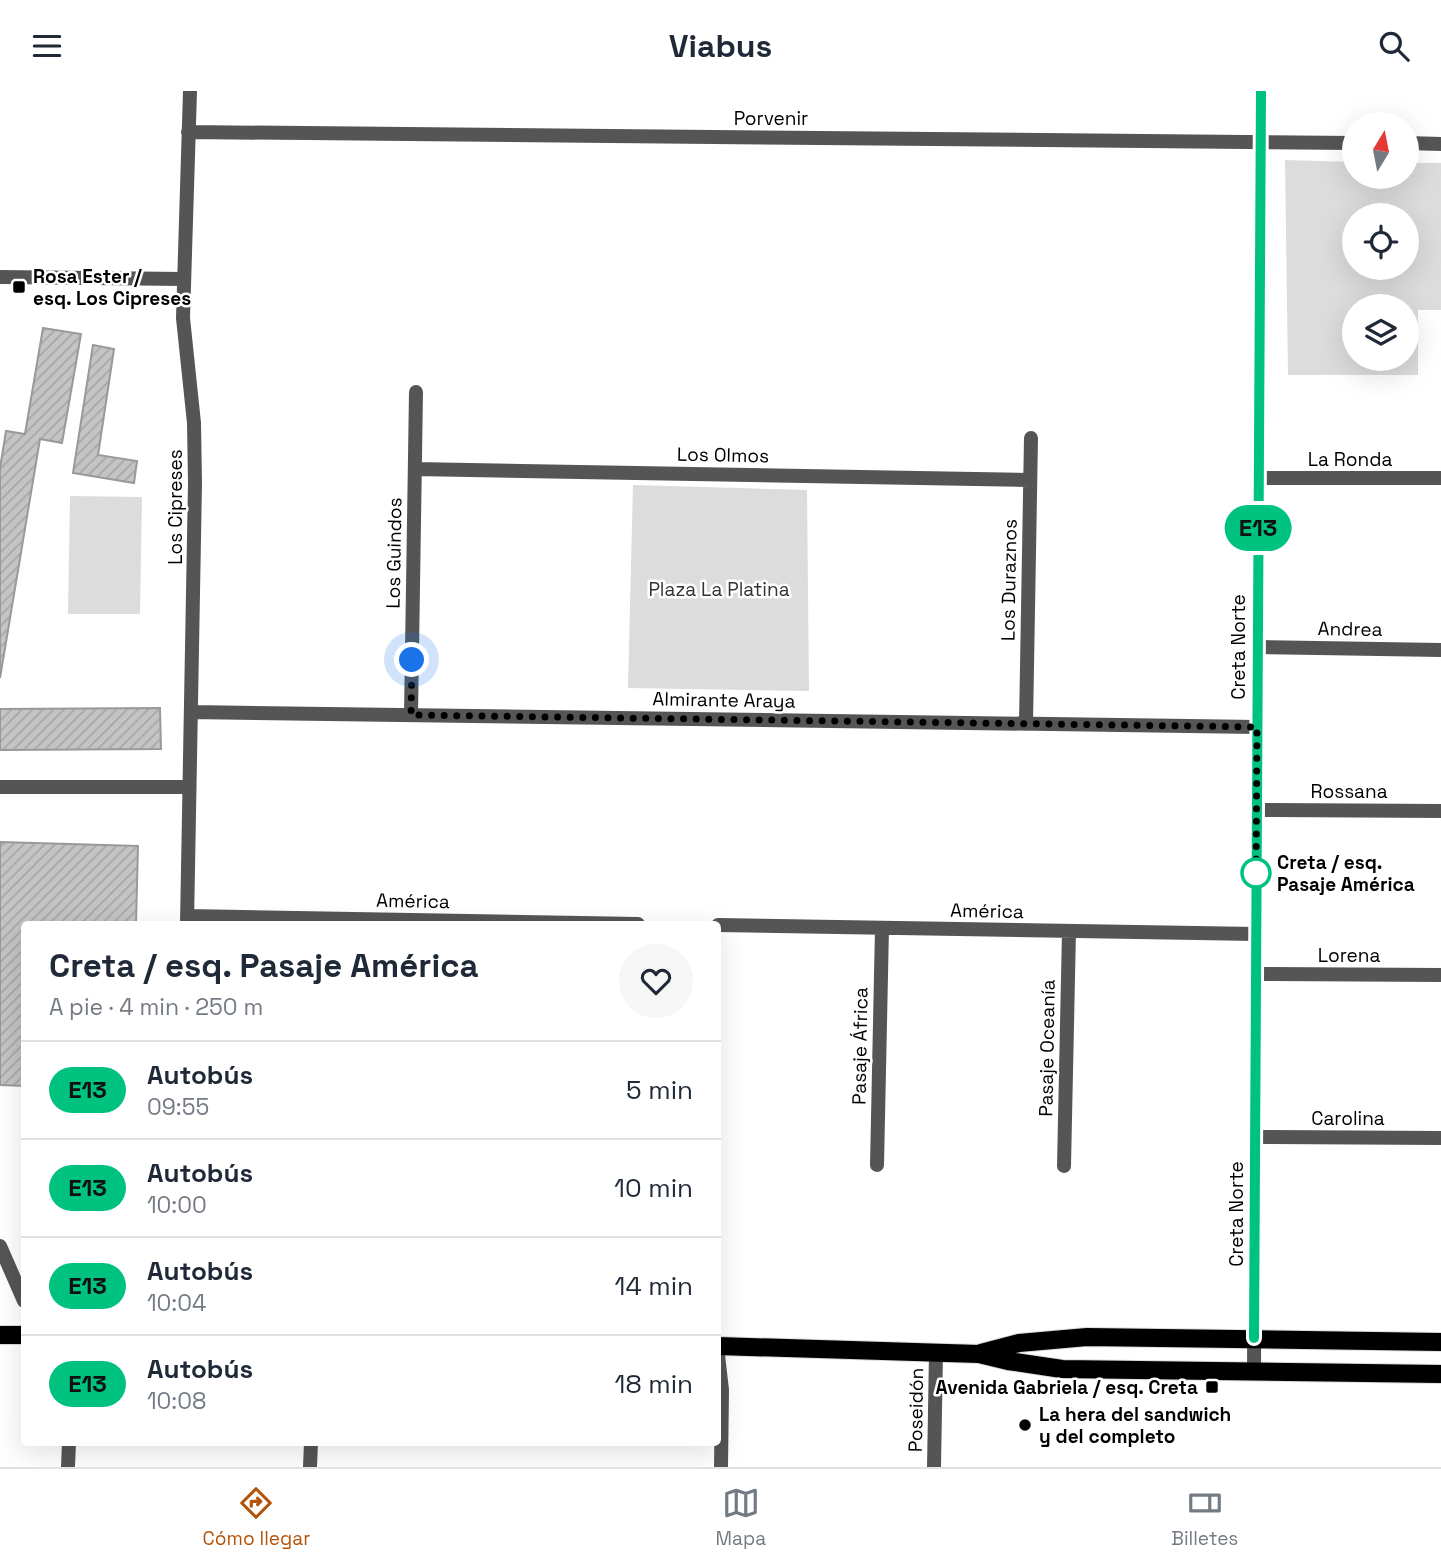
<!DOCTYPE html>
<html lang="es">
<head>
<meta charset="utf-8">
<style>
	:root { --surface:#fff; --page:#f6f6f7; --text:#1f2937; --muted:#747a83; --line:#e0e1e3; --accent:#b45309 }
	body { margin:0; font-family:"Space Grotesk",sans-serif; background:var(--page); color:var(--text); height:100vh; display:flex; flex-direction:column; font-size:26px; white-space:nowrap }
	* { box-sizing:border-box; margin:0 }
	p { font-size:23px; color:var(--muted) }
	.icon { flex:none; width:38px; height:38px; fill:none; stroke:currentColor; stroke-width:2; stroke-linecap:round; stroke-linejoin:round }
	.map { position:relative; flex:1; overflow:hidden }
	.side { position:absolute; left:21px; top:830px; width:700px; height:525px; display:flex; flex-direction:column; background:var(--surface); border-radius:7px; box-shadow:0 7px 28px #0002 }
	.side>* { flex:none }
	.badge { padding:0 14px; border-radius:23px; font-size:24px; line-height:46px }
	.needle { width:46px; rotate:10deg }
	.buttons { position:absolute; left:1342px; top:21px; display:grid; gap:14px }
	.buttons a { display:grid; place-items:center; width:77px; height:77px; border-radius:50%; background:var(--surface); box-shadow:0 7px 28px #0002; font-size:35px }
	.you { position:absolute; width:35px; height:35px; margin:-18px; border:5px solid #fff; border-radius:50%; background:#1a73e8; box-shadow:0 0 0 10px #1a73e833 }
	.map>.badge { position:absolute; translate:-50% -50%; box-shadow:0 0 0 4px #fff }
	.round { display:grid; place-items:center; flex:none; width:74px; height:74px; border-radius:37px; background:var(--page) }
	.head { display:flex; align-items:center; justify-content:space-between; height:119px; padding:0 28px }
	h1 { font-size:33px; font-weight:800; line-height:52px }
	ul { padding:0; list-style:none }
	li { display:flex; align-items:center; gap:21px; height:98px; padding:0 28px; border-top:2px solid var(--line) }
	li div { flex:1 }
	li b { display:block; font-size:26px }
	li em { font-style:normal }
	li .badge { min-width:77px; font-weight:700; text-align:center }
	header { display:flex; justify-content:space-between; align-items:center; height:91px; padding:0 28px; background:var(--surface); font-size:32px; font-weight:800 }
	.dock { display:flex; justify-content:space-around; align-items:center; height:98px; border-top:2px solid var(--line); background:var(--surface); font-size:19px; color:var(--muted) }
	.dock a { display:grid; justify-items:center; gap:4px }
	.dock .on { color:var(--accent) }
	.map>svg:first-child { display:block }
</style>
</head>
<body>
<header><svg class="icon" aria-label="menu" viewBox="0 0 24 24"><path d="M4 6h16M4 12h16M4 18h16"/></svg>Viabus<svg class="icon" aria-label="search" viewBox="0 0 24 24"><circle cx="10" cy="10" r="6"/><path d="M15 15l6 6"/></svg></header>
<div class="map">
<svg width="1441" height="1376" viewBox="0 0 1441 1376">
	<defs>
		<pattern id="building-hatch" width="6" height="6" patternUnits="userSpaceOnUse" patternTransform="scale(1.75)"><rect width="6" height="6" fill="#c4c4c4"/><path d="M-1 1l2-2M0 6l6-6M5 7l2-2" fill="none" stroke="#a7a7a7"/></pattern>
	</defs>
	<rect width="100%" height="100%" fill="#fff"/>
	<path fill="#dcdcdc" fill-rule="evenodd" d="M 1285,69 L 1354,71 L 1354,86 L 1407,86 L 1407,72 L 1441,72 L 1441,219 L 1418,219 L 1418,284 L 1288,284 ZM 1407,124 L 1407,177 L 1354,177 L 1354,124 ZM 1354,215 L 1407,215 L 1407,268 L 1354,268 Z
		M 633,394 L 807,399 L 809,600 L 628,597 Z
		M 70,405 L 142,406 L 140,523 L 68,523 Z"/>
	<path fill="url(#building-hatch)" stroke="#999" stroke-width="2" d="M 43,237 L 81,243 L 62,352 L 40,348 L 0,587 L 0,377 L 6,340 L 25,343 Z
		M 93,254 L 114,258 L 98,364 L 137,370 L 134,392 L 73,382 Z
		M 160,617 L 161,658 L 0,659 L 0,618 Z
		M 0,751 L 138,755 L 136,833 L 24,833 L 24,995 L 0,994 Z"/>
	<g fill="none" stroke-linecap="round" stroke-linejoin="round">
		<g stroke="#dbdbdb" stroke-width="20">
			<path id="primary" d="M 0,1244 L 24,1244
				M 718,1255 L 979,1263 L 1008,1270 L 1062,1278 L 1441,1283
				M 981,1262 L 1019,1252 L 1087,1246 L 1441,1251"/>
		</g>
		<path stroke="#555" stroke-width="14" d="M 0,696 L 189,696
			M 0,1155 L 24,1210"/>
		<path stroke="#555" stroke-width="14" d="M 188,41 L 1354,52
			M 1407,52 L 1441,53
			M 0,186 L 184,188
			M 415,378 L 1030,389
			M 1258,387 L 1441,387
			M 1258,556 L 1441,559
			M 191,621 L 1257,636
			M 411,624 L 416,301
			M 1026,633 L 1031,347
			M 1257,719 L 1441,720
			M 187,825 L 638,833
			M 187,833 L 195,392 L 194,332 L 183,227 L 190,0
			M 718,834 L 1256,843
			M 1256,883 L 1441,884
			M 1255,1046 L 1441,1047
			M 877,1074 L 882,837
			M 1064,1075 L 1069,840
			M 718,1264 L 722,1299 L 721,1376
			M 68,1376 L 69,1351
			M 310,1376 L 311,1351
			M 934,1376 L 936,1262"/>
		<path stroke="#555" stroke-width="14" d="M 1254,1281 L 1261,0"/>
		<use href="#primary" stroke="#000" stroke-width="18"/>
	</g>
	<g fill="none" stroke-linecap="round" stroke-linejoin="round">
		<g stroke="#fff" stroke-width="16">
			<path id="line" d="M 1254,1247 L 1261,0"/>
		</g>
		<use href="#line" stroke="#00c27f" stroke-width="10"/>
		<path stroke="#000" stroke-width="7" stroke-dasharray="0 12.6" d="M 412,569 L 411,624 L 1257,636 L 1256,793 L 1256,782"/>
	</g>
	<g fill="#000" stroke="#fff" stroke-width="2.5">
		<rect x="12" y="189" width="14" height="14" rx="3.5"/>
		<rect x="1205" y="1289" width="14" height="14" rx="3.5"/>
		<circle cx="1025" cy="1334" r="7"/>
	</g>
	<circle fill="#fff" stroke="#00c27f" stroke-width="3.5" cx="1256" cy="782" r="14"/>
	<g text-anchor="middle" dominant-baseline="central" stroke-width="5" stroke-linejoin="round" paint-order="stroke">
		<g font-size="19" fill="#000" stroke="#fff">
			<text x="771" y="27">Porvenir</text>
			<text transform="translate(723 364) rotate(1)">Los Olmos</text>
			<text x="1350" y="368">La Ronda</text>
			<text transform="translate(175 416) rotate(-90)">Los Cipreses</text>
			<text transform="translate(394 462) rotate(-89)">Los Guindos</text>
			<text transform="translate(1009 489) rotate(-89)">Los Duraznos</text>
			<text transform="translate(1350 538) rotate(1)">Andrea</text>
			<text transform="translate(1238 556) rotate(-90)">Creta Norte</text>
			<text transform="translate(724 609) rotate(1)">Almirante Araya</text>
			<text x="1349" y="700">Rossana</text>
			<text transform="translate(413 810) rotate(1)">América</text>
			<text transform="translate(987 820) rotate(1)">América</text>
			<text x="1349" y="864">Lorena</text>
			<text transform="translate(860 955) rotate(-89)">Pasaje África</text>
			<text transform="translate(1047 957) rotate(-89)">Pasaje Oceanía</text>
			<text x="1348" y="1027">Carolina</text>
			<text transform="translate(1236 1123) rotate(-90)">Creta Norte</text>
			<text transform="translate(916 1319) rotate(-89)">Poseidón</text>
		</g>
		<g font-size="19" font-weight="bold" fill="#000" stroke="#fff" text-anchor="start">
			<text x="33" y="185">Rosa Ester /<tspan x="33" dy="22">esq. Los Cipreses</tspan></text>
			<text x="1198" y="1296" text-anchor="end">Avenida Gabriela / esq. Creta</text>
			<text x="1039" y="1323">La hera del sandwich<tspan x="1039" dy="22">y del completo</tspan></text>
		</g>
		<g font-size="19" fill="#333" stroke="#fff">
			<text x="719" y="498">Plaza La Platina</text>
		</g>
		<g font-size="19" font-weight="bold" fill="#000" stroke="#fff" text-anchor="start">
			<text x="1277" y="771">Creta / esq.<tspan x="1277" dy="22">Pasaje América</tspan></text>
		</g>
	</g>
</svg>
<div class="buttons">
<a><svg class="needle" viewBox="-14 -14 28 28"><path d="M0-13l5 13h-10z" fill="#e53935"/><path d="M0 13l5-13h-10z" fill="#747a83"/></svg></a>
<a><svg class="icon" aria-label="locate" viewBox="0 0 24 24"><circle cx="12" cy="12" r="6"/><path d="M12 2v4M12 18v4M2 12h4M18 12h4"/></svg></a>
<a><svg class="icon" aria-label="layers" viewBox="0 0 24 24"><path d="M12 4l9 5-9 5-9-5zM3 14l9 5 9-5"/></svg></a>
</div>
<div class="you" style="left:412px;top:569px"></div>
<b class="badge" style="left:1258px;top:437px;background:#00c27f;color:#111">E13</b>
<section class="side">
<div class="head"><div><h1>Creta / esq. Pasaje América</h1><p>A pie · 4 min · 250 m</p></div><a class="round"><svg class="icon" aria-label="heart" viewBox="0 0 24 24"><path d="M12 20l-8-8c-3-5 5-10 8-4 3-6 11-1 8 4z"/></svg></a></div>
<ul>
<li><span class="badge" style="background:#00c27f;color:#111">E13</span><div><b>Autobús</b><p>09:55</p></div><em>5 min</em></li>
<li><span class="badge" style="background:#00c27f;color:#111">E13</span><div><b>Autobús</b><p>10:00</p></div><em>10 min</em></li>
<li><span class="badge" style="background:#00c27f;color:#111">E13</span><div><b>Autobús</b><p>10:04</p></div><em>14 min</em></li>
<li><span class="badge" style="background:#00c27f;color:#111">E13</span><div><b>Autobús</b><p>10:08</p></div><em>18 min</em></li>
</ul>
</section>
</div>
<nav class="dock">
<a class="on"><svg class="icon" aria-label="directions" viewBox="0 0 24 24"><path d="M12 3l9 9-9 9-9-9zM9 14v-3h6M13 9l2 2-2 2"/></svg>Cómo llegar</a>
<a><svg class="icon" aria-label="map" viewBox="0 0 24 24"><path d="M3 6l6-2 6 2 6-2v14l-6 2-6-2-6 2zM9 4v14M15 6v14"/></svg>Mapa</a>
<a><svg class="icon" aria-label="tickets" viewBox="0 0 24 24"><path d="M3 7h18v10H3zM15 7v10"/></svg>Billetes</a>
</nav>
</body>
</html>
